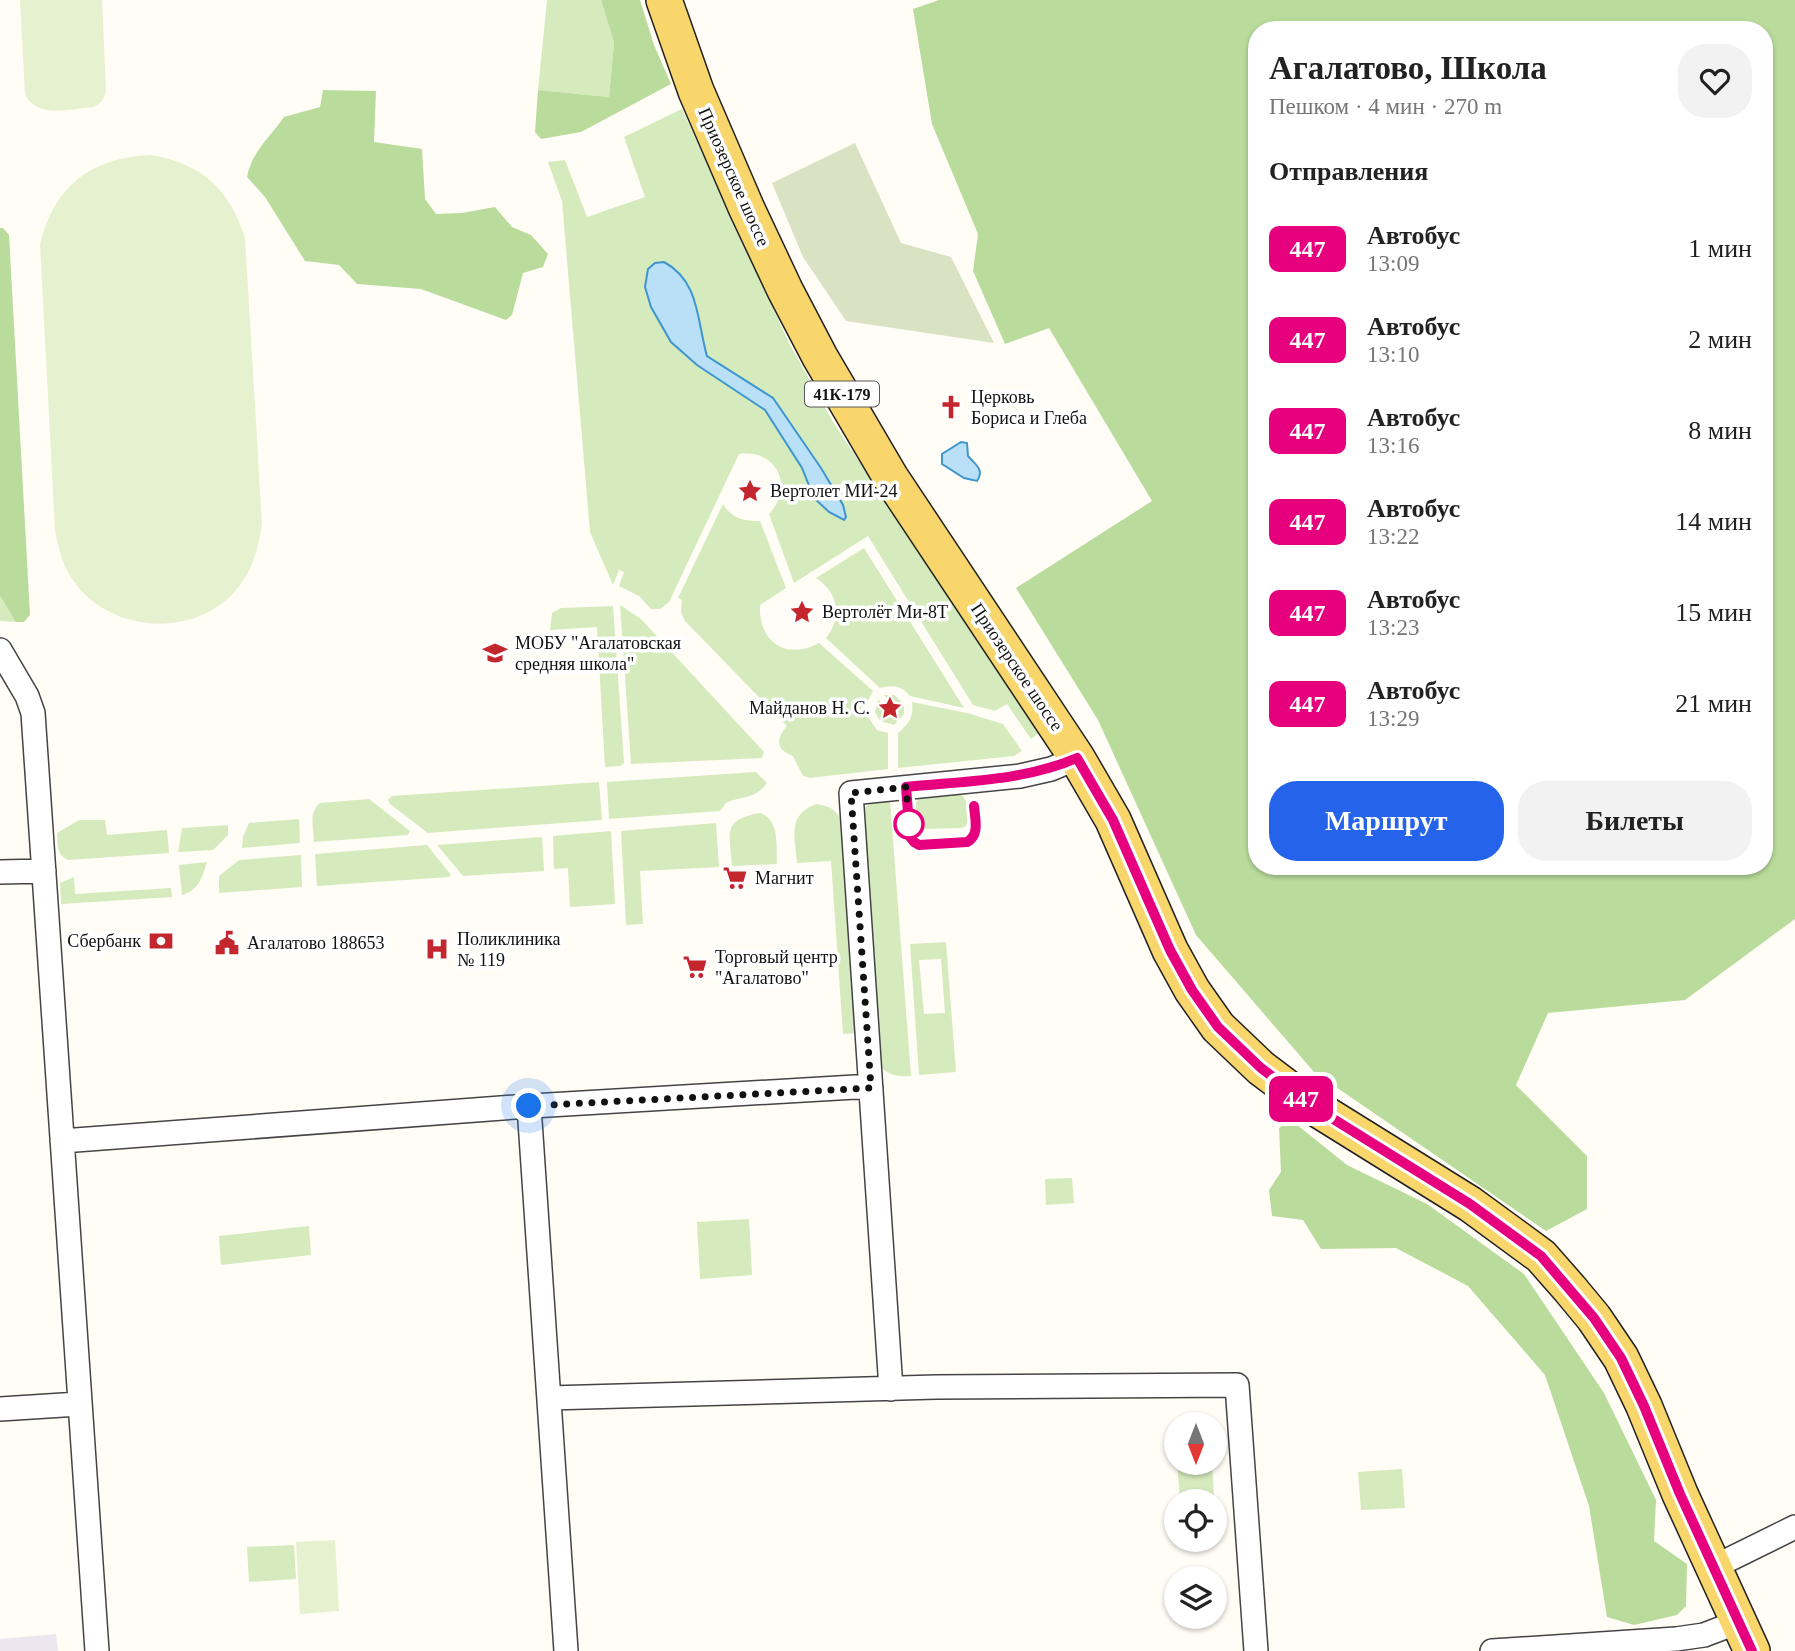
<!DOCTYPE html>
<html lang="ru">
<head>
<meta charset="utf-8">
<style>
	:root { --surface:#fff; --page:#f2f2f2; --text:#222; --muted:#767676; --accent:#2563eb }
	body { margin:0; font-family:"Times New Roman",serif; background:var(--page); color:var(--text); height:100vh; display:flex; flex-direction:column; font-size:26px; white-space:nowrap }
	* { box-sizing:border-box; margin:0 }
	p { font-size:23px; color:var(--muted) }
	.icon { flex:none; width:38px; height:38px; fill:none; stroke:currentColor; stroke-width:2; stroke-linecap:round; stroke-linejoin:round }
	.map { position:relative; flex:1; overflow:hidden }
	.drawer { position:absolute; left:1248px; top:21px; width:525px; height:854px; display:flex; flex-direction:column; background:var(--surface); border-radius:28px; box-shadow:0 2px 5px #0004 }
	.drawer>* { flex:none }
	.badge { padding:0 14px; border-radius:10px; font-size:24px; line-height:46px }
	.needle { width:46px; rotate:180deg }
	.tools { position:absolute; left:1164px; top:1412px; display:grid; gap:14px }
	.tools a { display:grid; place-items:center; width:63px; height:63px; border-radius:50%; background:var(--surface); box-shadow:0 2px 5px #0004; font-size:35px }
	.you { position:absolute; width:35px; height:35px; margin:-18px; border:5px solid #fff; border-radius:50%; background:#1a73e8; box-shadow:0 0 0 10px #1a73e833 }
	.map>.badge { position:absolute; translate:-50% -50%; box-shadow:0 0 0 4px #fff }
	h2 { padding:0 21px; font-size:26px; line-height:63px }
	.round { display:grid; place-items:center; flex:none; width:74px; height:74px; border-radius:28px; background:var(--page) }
	.summary { display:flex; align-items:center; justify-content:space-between; height:119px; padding:0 21px }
	h1 { font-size:33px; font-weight:700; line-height:52px }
	.cta { display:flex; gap:14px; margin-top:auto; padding:14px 21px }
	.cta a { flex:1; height:80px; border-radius:28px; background:var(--accent); color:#fff; font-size:28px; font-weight:700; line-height:80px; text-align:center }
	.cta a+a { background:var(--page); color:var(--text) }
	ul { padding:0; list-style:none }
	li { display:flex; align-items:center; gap:21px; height:91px; padding:0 21px }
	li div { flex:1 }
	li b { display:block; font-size:26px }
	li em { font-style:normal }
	li .badge { min-width:77px; font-weight:700; text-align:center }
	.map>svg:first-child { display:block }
</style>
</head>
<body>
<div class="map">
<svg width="1795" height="1651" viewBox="0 0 1795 1651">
	<rect width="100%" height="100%" fill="#fffdf5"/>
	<path fill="#eee6ef" d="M 56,1634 L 58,1651 L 0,1651 L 0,1639 Z"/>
	<path fill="#d5ebbd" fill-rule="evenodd" d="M 547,0 L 601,0 L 614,43 L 609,97 L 538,90 Z
		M 682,109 L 789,343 L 833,422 L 1039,733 L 1031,739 L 1007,704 L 995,711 L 973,705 L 868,536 L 794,583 L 769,514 C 794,487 778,449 739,454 L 669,602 L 660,609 L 651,609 L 639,596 L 619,586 L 624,572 L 619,570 L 613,585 L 590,532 L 562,201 L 548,162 L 565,160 L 587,217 L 645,197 L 624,137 ZM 645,287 L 704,346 L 707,356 L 772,398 L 821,468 L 843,505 L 814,498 L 802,468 L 765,410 L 697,365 L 671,342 L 651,307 Z
		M 723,504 C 732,519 743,521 760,521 L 786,588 L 760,605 C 758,642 787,661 819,643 L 873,691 L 867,702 L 866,714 L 877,730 L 888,733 L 888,769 L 810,778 L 803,776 L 793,756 C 774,749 777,738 787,726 L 685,621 L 681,612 L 682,600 L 678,598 Z
		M 864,548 L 964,708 L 910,696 C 902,685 891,685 880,688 L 826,638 C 843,617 838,592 816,578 Z
		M 0,596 L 16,622 L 0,621 Z
		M 620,605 L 641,619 L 764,752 L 762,758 L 631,764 Z
		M 613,606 L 624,763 L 620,766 L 605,767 L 597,627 L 550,630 L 552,613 L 561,608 Z
		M 884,695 L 894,695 L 904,704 L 904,714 L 894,725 L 880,721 L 875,712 L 878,699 L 888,712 L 894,708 Z
		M 912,702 L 967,713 L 1003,724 L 1022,751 L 1014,756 L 898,768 L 898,733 C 909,724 914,716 912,702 Z
		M 756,772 L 767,783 C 756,799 742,796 726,803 L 720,811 L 609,819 L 607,782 Z
		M 599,782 L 602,820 L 428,833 L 390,804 L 388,800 L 392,796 Z
		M 956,791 C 969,798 971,813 966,826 L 961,828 L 923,829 C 916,825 915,823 915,815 C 913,788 935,793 956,791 Z
		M 369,799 L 410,831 L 408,835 L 314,842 C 314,829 308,812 320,803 Z
		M 890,800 L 911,1076 C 896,1077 886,1075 877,1062 L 861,813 C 868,801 877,801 890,800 Z
		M 816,804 C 832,806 837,811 844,825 L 858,1033 L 843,1034 L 831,861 L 797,863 C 795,837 787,815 816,804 Z
		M 760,813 C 780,820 776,845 777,864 L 732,866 C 730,833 721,820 760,813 Z
		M 299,819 L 300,843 L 242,848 L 243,837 L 249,823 Z
		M 79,820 L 105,820 L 107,835 L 167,830 L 169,853 L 68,860 C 56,854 58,845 57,833 Z
		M 716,823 L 719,867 L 640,871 L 643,924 L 626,925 L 621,831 Z
		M 228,825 L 228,835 L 213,850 L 178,852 L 182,828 Z
		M 611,831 L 615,904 L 570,907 L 568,868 L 554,869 L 553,836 Z
		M 542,837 L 544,871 L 463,876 L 437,845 Z
		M 427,845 L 451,875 L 449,877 L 317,886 L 315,854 Z
		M 301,855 L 302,887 L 219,893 L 219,876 L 239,860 Z
		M 207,862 C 202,878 199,890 182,895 L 179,865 Z
		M 74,877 L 75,894 L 171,888 L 172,897 L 61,904 L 60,883 Z
		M 946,942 L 956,1072 L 919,1075 L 910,944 ZM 941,959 L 945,1013 L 924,1014 L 919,960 Z
		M 1072,1178 L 1074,1203 L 1046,1205 L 1045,1179 Z
		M 749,1219 L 752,1275 L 700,1279 L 697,1222 Z
		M 309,1226 L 311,1255 L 221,1265 L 219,1236 Z
		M 1177,1463 L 1212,1463 L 1214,1496 L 1180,1498 Z
		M 1402,1469 L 1405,1508 L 1361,1510 L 1358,1472 Z
		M 294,1545 L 296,1579 L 249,1582 L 247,1547 Z"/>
	<path fill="#b9dc9c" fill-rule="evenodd" d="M 601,0 L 640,0 L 654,45 L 671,84 L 581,132 L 541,139 L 535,132 L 538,90 L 609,97 L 614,43 Z
		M 939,0 L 1795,0 L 1795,919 L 1685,1000 L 1548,1013 L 1516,1085 L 1587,1156 L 1587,1209 L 1546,1231 L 1314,1072 L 1196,935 L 1098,720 L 1016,588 L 1152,501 L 1049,328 L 1005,344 L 973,271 L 978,234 L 932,124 L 913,9 ZM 1256,30 L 1764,30 L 1764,866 L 1256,866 Z
		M 323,90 L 376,91 L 374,142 L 422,149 L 425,199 L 436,214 L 462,213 L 495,207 L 512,227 L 531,235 L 548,254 L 543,267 L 523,273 L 512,315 L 506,320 L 421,289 L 357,284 L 339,265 L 305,261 L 265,197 L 247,177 C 251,153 270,137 284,117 L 320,107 Z
		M 0,228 L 3,228 L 9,235 L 30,615 L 24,622 L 16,622 L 0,596 Z
		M 1291,1120 L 1347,1165 L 1427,1204 L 1524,1274 L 1604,1393 L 1656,1500 L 1654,1541 L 1687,1564 L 1686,1606 L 1677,1615 L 1634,1625 L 1607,1617 L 1589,1506 L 1545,1375 L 1468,1286 L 1396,1248 L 1321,1249 L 1303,1220 L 1272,1216 L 1269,1190 L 1281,1172 L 1279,1128 Z"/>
	<path fill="#d9e3c4" d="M 855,143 L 901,243 L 951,257 L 994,343 L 846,321 L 803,257 L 772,183 Z"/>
	<path fill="#e6f2cf" d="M 20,0 L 102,0 L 106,91 C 104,100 101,103 93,107 C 71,109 36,119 25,94 Z
		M 151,155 C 202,164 229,188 245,238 L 262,523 C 259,546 254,565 241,584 C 199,642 102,635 68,572 C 61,559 58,545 55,531 L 40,245 C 54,186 90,158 151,155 Z
		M 335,1540 L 339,1611 L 300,1614 L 296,1542 Z"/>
	<path fill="#b9e0f7" stroke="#3f96cf" stroke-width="2" d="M 664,262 C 700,281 697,322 707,356 L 773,398 L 821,468 L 843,505 L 846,517 L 844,520 L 829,512 L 814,498 L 802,468 L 765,410 L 697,365 L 671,342 L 651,307 L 645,287 L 648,269 L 655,263 Z
		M 961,442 L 967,443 L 968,456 C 975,464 985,470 977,481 L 964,478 L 942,464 L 942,454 Z"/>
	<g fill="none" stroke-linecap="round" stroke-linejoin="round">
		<g stroke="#444" stroke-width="26">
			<path id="street" d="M 0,650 L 27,696 L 33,713 L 97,1651
				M 0,872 L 44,871
				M 529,1106 L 566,1651
				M 62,1141 L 515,1107 L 855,1087 L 871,1088
				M 891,1389 L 851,793 L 1020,776 L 1051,769 L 1077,758
				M 549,1398 L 936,1387 L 1237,1385 L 1256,1651
				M 0,1409 L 79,1404
				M 1714,1567 L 1795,1527
				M 1492,1651 L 1676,1639 L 1704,1635 L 1738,1622"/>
		</g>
		<g stroke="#222" stroke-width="38">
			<path id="primary" d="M 664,0 L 696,91 L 746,207 L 785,290 L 820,357 L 891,478 L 1077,758 L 1113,820 L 1170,950 L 1192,990 L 1218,1027 L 1261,1068 L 1306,1102 L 1470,1204 L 1541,1256 L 1570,1289 L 1594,1318 L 1621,1358 L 1644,1406 L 1680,1494 L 1752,1651"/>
		</g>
		<use href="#street" stroke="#fff" stroke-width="23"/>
		<use href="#primary" stroke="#f9d66b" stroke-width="35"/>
	</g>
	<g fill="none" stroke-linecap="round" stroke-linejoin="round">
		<g stroke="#fff" stroke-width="16">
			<path id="line" d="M 974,806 C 975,819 980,835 967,842 L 919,845 L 914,842 L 910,837 L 906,787 C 964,781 1024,781 1077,758 L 1113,820 L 1170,950 L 1192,990 L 1218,1027 L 1261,1068 L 1306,1102 L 1470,1204 L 1541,1256 L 1594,1318 L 1621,1358 L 1644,1406 L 1680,1494 L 1752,1651"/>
		</g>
		<use href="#line" stroke="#e6007e" stroke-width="10"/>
		<path stroke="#111" stroke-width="7" stroke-dasharray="0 12.6" d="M 529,1106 L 871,1088 L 851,793 L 906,787 L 909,824"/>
	</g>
	<defs>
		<g id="church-bare" transform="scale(1.89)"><path d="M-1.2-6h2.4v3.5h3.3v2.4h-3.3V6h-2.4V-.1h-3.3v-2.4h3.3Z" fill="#c4262e" stroke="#fff" stroke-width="2.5" paint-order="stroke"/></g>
		<g id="sight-bare" transform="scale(1.89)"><path d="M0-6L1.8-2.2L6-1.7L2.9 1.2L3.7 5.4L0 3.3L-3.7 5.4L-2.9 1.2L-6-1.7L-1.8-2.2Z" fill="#c4262e" stroke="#fff" stroke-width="2.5" paint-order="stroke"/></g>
		<g id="school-bare" transform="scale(1.89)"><path d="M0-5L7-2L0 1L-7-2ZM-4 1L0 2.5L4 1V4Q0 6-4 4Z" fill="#c4262e" stroke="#fff" stroke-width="2.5" paint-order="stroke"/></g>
		<g id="supermarket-bare" transform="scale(1.89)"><path d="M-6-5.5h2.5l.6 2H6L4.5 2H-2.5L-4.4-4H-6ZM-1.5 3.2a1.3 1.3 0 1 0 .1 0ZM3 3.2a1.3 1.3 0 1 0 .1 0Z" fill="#c4262e" stroke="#fff" stroke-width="2.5" paint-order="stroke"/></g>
		<g id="bank-bare" transform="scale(1.89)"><path d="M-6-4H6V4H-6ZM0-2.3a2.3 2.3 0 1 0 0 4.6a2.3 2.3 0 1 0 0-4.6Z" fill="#c4262e" stroke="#fff" stroke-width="2.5" paint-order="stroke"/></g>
		<g id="civic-bare" transform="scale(1.89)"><path d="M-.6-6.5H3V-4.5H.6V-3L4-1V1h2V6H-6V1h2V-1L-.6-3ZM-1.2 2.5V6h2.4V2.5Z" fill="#c4262e" stroke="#fff" stroke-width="2.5" paint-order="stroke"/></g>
		<g id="hospital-bare" transform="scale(1.89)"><path d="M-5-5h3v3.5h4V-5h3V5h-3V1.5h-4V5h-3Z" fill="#c4262e" stroke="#fff" stroke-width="2.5" paint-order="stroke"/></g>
	</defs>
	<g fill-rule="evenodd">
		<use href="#church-bare" x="951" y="407"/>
		<use href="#sight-bare" x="750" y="491"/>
		<use href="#sight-bare" x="802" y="612"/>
		<use href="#school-bare" x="495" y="653"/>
		<use href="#sight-bare" x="890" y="708"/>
		<use href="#supermarket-bare" x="735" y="878"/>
		<use href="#bank-bare" x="161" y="941"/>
		<use href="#civic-bare" x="227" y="943"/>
		<use href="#hospital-bare" x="437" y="949"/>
		<use href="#supermarket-bare" x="695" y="967"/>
	</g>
	<circle fill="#fff" stroke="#e6007e" stroke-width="3.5" cx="909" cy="824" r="14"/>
	<g text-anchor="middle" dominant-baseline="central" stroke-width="7" stroke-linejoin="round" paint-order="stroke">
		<rect fill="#fff" stroke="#585858" stroke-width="2" x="805" y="381.5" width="74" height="25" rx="5"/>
		<g font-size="16" font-weight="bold" fill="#111">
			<text x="842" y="394">41К-179</text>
		</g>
		<g font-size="18" fill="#111" stroke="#fff">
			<text transform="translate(734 177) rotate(66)">Приозерское шоссе</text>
			<text transform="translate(1017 667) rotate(56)">Приозерское шоссе</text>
		</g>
		<g font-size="18" fill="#111" stroke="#fff" text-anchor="start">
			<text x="971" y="397">Церковь<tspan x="971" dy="21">Бориса и Глеба</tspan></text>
			<text x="770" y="491">Вертолет МИ-24</text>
			<text x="822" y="612">Вертолёт Ми-8Т</text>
			<text x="515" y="643">МОБУ "Агалатовская<tspan x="515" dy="21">средняя школа"</tspan></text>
			<text x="870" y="708" text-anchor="end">Майданов Н. С.</text>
			<text x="755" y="878">Магнит</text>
			<text x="457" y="939">Поликлиника<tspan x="457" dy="21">№ 119</tspan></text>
			<text x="141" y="941" text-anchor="end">Сбербанк</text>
			<text x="247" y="943">Агалатово 188653</text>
			<text x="715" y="957">Торговый центр<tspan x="715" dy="21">"Агалатово"</tspan></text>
		</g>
	</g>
</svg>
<div class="tools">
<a><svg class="needle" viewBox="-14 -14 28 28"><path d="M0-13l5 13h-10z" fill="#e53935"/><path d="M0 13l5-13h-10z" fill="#767676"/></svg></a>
<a><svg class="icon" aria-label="locate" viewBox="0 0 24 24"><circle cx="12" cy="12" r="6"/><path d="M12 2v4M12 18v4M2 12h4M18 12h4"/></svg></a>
<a><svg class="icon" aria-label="layers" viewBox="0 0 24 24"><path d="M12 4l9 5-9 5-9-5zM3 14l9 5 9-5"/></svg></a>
</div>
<div class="you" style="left:529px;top:1106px"></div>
<b class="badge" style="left:1301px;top:1099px;background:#e6007e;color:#fff">447</b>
<section class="drawer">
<div class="summary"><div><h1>Агалатово, Школа</h1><p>Пешком · 4 мин · 270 m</p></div><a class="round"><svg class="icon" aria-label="heart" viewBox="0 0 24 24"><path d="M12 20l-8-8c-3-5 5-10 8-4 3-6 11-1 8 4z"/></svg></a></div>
<h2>Отправления</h2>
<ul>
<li><span class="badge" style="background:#e6007e;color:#fff">447</span><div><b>Автобус</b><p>13:09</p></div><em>1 мин</em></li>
<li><span class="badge" style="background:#e6007e;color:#fff">447</span><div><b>Автобус</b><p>13:10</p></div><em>2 мин</em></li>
<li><span class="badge" style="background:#e6007e;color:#fff">447</span><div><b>Автобус</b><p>13:16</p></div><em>8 мин</em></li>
<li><span class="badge" style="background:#e6007e;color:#fff">447</span><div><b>Автобус</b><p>13:22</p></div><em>14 мин</em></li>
<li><span class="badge" style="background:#e6007e;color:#fff">447</span><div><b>Автобус</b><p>13:23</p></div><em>15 мин</em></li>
<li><span class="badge" style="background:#e6007e;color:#fff">447</span><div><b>Автобус</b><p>13:29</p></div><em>21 мин</em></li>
</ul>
<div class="cta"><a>Маршрут</a><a>Билеты</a></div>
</section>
</div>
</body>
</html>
